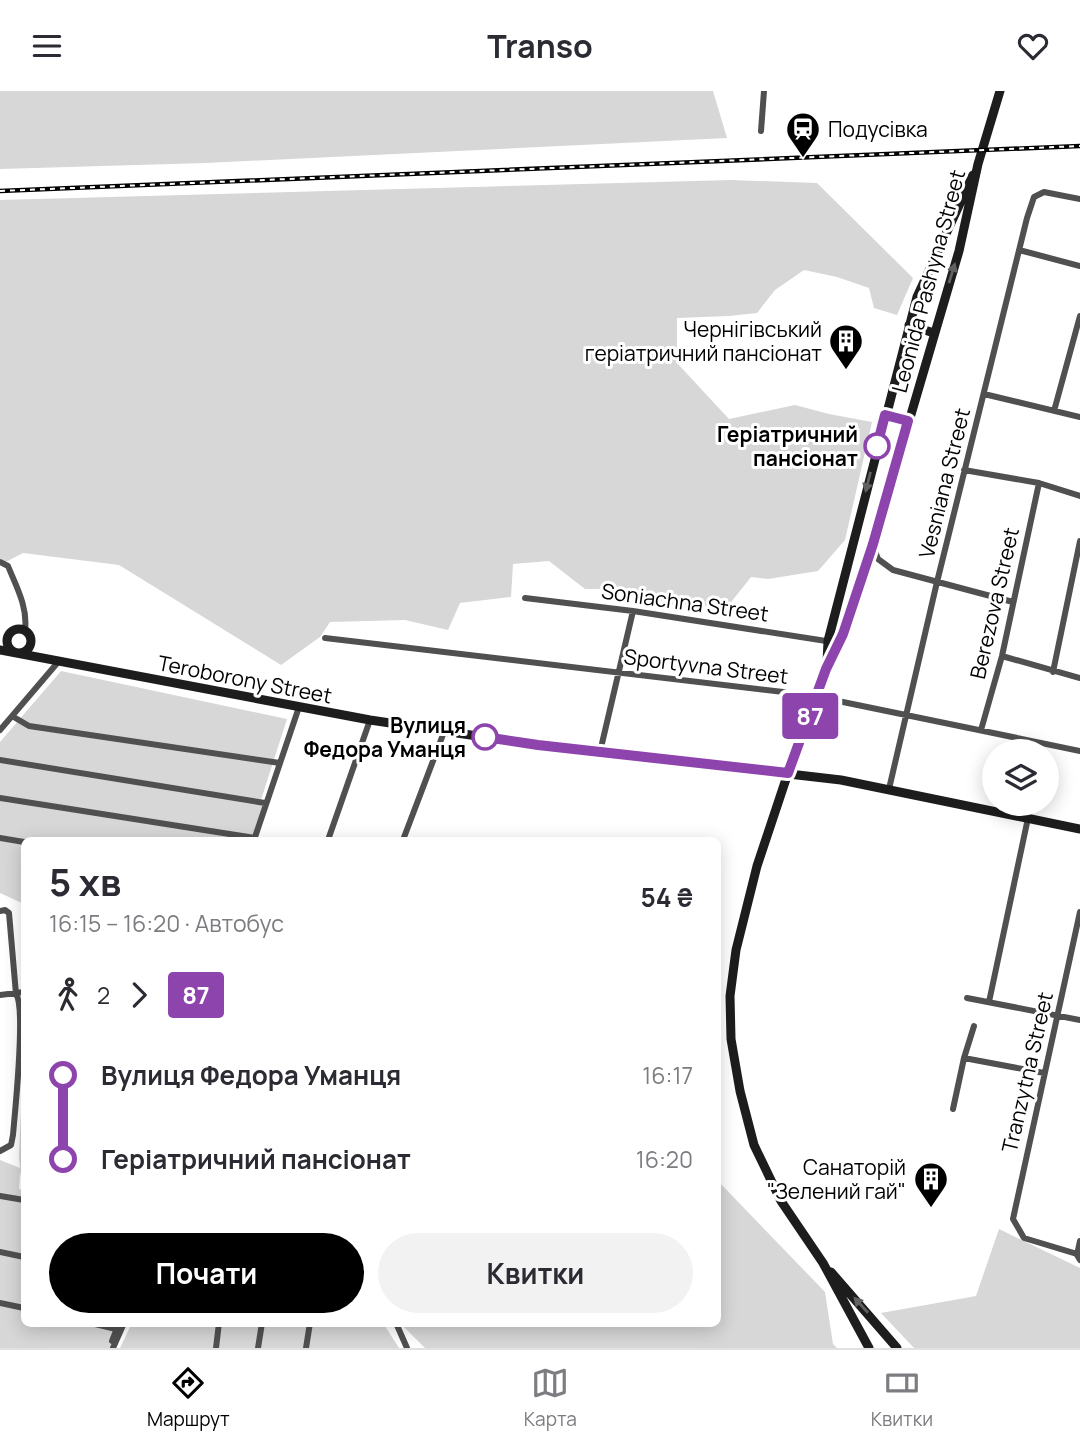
<!DOCTYPE html>
<html lang="uk">
<head>
<meta charset="utf-8">
<style>
	:root { --surface:#fff; --page:#f2f2f3; --text:#2b2b33; --muted:#7c7c81; --line:#e1e1e2; --accent:#000 }
	body { margin:0; font-family:Manrope,sans-serif; background:var(--page); color:var(--text); height:100vh; display:flex; flex-direction:column; font-size:26px; white-space:nowrap }
	* { box-sizing:border-box; margin:0 }
	p { font-size:23px; color:var(--muted) }
	.icon { flex:none; width:38px; height:38px; fill:none; stroke:currentColor; stroke-width:2; stroke-linecap:round; stroke-linejoin:round }
	.map { position:relative; flex:1; overflow:hidden }
	.drawer { position:absolute; left:21px; top:746px; width:700px; height:490px; display:flex; flex-direction:column; background:var(--surface); border-radius:10px; box-shadow:0 4px 18px #0003 }
	.drawer>* { flex:none }
	.badge { padding:0 14px; border-radius:5px; font-size:24px; line-height:46px }
	.fabs { position:absolute; left:982px; top:648px; display:grid; gap:14px }
	.fabs a { display:grid; place-items:center; width:77px; height:77px; border-radius:50%; background:var(--surface); box-shadow:0 4px 18px #0003; font-size:35px }
	.map>.badge { position:absolute; translate:-50% -50%; box-shadow:0 0 0 4px #fff }
	.legs { display:flex; align-items:center; gap:10px; height:77px; padding:0 28px; font-size:23px }
	.legs p { margin-inline-start:auto }
	.summary { display:flex; align-items:center; justify-content:space-between; height:119px; padding:0 28px }
	h1 { font-size:38px; font-weight:700; line-height:52px }
	.action { display:flex; gap:14px; margin-top:auto; padding:14px 28px }
	.action a { flex:1; height:80px; border-radius:42px; background:var(--accent); color:#fff; font-size:28px; font-weight:700; line-height:80px; text-align:center }
	.action a+a { background:var(--page); color:var(--text) }
	ul { padding:0 28px; list-style:none }
	li { display:flex; align-items:center; gap:24px; height:84px; font-size:26px }
	li i { display:grid; place-items:center; width:10px; height:100%; margin:0 9px; background:currentColor }
	li i::after { content:''; width:18px; height:18px; margin:-9px; border:5px solid; border-radius:50%; background:var(--surface) }
	li p { margin-inline-start:auto }
	li:first-child i { background:linear-gradient(#0000 50%,currentColor 0) }
	li:last-child i { background:linear-gradient(currentColor 50%,#0000 0) }
	header { display:flex; justify-content:space-between; align-items:center; height:91px; padding:0 28px; background:var(--surface); font-size:32px; font-weight:700 }
	.dock { display:flex; justify-content:space-around; align-items:center; height:98px; border-top:2px solid var(--line); background:var(--surface); font-size:19px; color:var(--muted) }
	.dock a { display:grid; justify-items:center; gap:4px }
	.dock .active { color:var(--accent) }
	.map>svg:first-child { display:block }
</style>
</head>
<body>
<header><svg class="icon" aria-label="menu" viewBox="0 0 24 24"><path d="M4 6h16M4 12h16M4 18h16"/></svg>Transo<svg class="icon" aria-label="heart" viewBox="0 0 24 24"><path d="M12 20l-8-8c-3-5 5-10 8-4 3-6 11-1 8 4z"/></svg></header>
<div class="map">
<svg width="1080" height="1257" viewBox="0 0 1080 1257">
	<rect width="100%" height="100%" fill="#fff"/>
	<path fill="#d7d7d7" d="M 0,0 L 713,0 L 727,47 L 206,72 L 0,78 Z
		M 731,89 L 817,92 L 913,187 L 897,224 L 874,217 L 869,197 L 837,186 L 804,179 L 775,199 L 757,222 L 729,225 L 677,227 L 677,272 L 729,328 L 795,314 L 829,323 L 872,331 L 845,449 L 818,480 L 768,488 L 751,486 L 728,515 L 673,514 L 630,498 L 585,498 L 549,470 L 513,473 L 511,506 L 460,512 L 448,539 L 405,529 L 330,531 L 320,546 L 281,574 L 119,474 L 23,462 L 0,474 L 0,109 Z
		M 61,580 L 287,628 L 261,709 L 263,715 L 251,749 L 24,749 L 24,813 L 0,802 L 0,651 Z
		M 24,953 L 24,1097 L 20,1081 L 19,1098 L 24,1100 L 24,1232 L 121,1232 L 111,1257 L 0,1257 L 0,1069 L 20,1077 L 19,1065 Z
		M 718,1090 L 825,1201 L 833,1253 L 837,1257 L 425,1257 L 400,1232 L 718,1232 Z
		M 999,1138 L 1080,1177 L 1080,1257 L 914,1257 L 881,1222 L 976,1205 Z
		M 132,1232 L 383,1232 L 399,1257 L 120,1257 Z"/>
	<g fill="none" stroke-linecap="round" stroke-linejoin="round">
		<path stroke="#505050" stroke-width="6" d="M 761,40 L 764,0
			M 1019,159 L 1080,175
			M 984,303 L 1080,326
			M 1054,320 L 1080,225
			M 964,379 L 1039,392 L 1080,405
			M 873,455 L 878,468 L 893,479 L 1013,511
			M 0,471 L 8,475 C 16,495 28,516 25,539
			M 525,507 L 633,520 L 839,552
			M 325,547 L 809,604 L 1080,660
			M 1002,565 L 1080,587
			M 1053,581 L 1080,450
			M 12,625 L 29,635 L 280,672
			M 0,639 L 59,570
			M 981,639 L 1002,565 L 1039,392
			M 600,661 L 633,520
			M 0,669 L 265,712
			M 889,698 L 937,491 L 1027,127 L 1034,106 L 1044,101 L 1080,108
			M 0,707 L 255,747
			M 0,747 L 24,751
			M 254,749 L 299,616
			M 328,749 L 370,629
			M 403,749 L 444,641
			M 0,820 L 5,819 L 9,822 L 16,903 C 26,917 15,1020 13,1044 L 11,1054 L 0,1060
			M 1080,821 L 1013,1128 L 1024,1147 L 1080,1164
			M 0,904 L 24,901
			M 967,907 L 1080,929
			M 989,911 L 1028,727
			M 964,967 L 974,935
			M 953,1018 L 964,967 L 1044,982
			M 0,1105 L 24,1109
			M 1080,1150 L 1077,1164 L 1080,1169
			M 0,1161 L 24,1166
			M 0,1212 L 24,1217
			M 91,1232 L 116,1238
			M 396,1232 L 407,1257
			M 112,1250 L 119,1232
			M 113,1257 L 124,1232
			M 216,1257 L 219,1232
			M 258,1257 L 262,1232
			M 306,1257 L 310,1232"/>
		<path stroke="#1d1d1d" stroke-width="9" d="M 909,234 L 934,242
			M 885,324 L 908,330
			M7 550a12 12 0 1 1 24 0a12 12 0 1 1-24 0Z
			M 0,559 L 370,629 L 538,654 L 841,689 L 1080,738
			M 827,572 L 828,550 L 917,206 L 973,84
			M 831,1181 L 897,1257
			M 869,1257 L 823,1172 L 781,1110 L 754,1054 L 740,1000 L 731,948 L 730,905 L 736,859 L 757,775 L 788,682 L 826,578 L 843,543 L 873,453 L 959,160 L 978,73 L 1000,0"/>
		<g stroke="#000" stroke-width="4.5">
			<path id="rail" d="M 0,100 L 1080,55"/>
		</g>
		<use href="#rail" stroke="#fff" stroke-width="2" stroke-dasharray="5" stroke-linecap="butt"/>
	</g>
	<defs><path id="oneway-solid" d="M-6-.8H1V-3.2L6.5 0L1 3.2V.8H-6Z" transform="scale(1.75)"/></defs>
	<g fill="#616161">
		<use href="#oneway-solid" transform="translate(952 182) rotate(-73)"/>
		<use href="#oneway-solid" transform="translate(868 391) rotate(104)"/>
		<use href="#oneway-solid" transform="translate(861 1214) rotate(-132)"/>
	</g>
	<g fill="none" stroke-linecap="round" stroke-linejoin="round">
		<g stroke="#fff" stroke-width="16">
			<path id="line-1" d="M 485,646 L 538,654 L 788,682 L 826,578 L 843,543 L 873,453 L 908,330 L 885,324 L 877,355"/>
		</g>
		<use href="#line-1" stroke="#8e44ad" stroke-width="10"/>
	</g>
	<defs>
		<g id="station-pin" transform="scale(1.75)"><path d="M0 17L-7.5 6A9.5 9.5 0 1 1 7.5 6Z" fill="#000" stroke="#fff"/><path d="M-3-6H3Q5-6 5-4V2Q5 4 3 4L4.5 6H3L1.5 4h-3L-3 6H-4.5L-3 4Q-5 4-5 2V-4Q-5-6-3-6ZM-3.5-4v3h7v-3ZM-3.5 1v1.5H-2V1ZM2 1v1.5H3.5V1Z" fill="#fff"/></g>
		<g id="building-pin" transform="scale(1.75)"><path d="M0 17L-7.5 6A9.5 9.5 0 1 1 7.5 6Z" fill="#000" stroke="#fff"/><path d="M-4-6H4V6H1V3H-1V6H-4ZM-2.5-4.3h1.7v1.8h-1.7ZM.8-4.3h1.7v1.8H.8ZM-2.5-1h1.7V.8h-1.7ZM.8-1h1.7V.8H.8Z" fill="#fff"/></g>
	</defs>
	<g fill-rule="evenodd">
		<use href="#station-pin" x="803" y="38"/>
		<use href="#building-pin" x="846" y="250"/>
		<use href="#building-pin" x="931" y="1088"/>
	</g>
	<g fill="#fff" stroke="#8e44ad" stroke-width="3.5">
		<circle cx="877" cy="355" r="12"/>
		<circle cx="485" cy="646" r="12"/>
	</g>
	<g text-anchor="middle" dominant-baseline="central" stroke-width="6" stroke-linejoin="round" paint-order="stroke">
		<g font-size="21" fill="#000" stroke="#fff" text-anchor="end">
			<text x="828" y="38" text-anchor="start">Подусівка</text>
			<text x="822" y="238">Чернігівський<tspan x="822" dy="24">геріатричний пансіонат</tspan></text>
			<text x="906" y="1076">Санаторій<tspan x="906" dy="24">"Зелений гай"</tspan></text>
		</g>
		<g font-size="21" fill="#000" stroke="#fff">
			<text transform="translate(928 190) rotate(-75)">Leonida Pashyna Street</text>
			<text transform="translate(944 392) rotate(-76)">Vesniana Street</text>
			<text transform="translate(685 511) rotate(8)">Soniachna Street</text>
			<text transform="translate(994 512) rotate(-77)">Berezova Street</text>
			<text transform="translate(706 575) rotate(7)">Sportyvna Street</text>
			<text transform="translate(245 588) rotate(11)">Teroborony Street</text>
			<text transform="translate(1027 981) rotate(-77)">Tranzytna Street</text>
		</g>
		<g font-size="21" font-weight="bold" fill="#000" stroke="#fff" text-anchor="end">
			<text x="858" y="343">Геріатричний<tspan x="858" dy="24">пансіонат</tspan></text>
			<text x="466" y="634">Вулиця<tspan x="466" dy="24">Федора Уманця</tspan></text>
		</g>
	</g>
</svg>
<div class="fabs">
<a><svg class="icon" aria-label="layers" viewBox="0 0 24 24"><path d="M12 4l9 5-9 5-9-5zM3 14l9 5 9-5"/></svg></a>
</div>
<b class="badge" style="left:810px;top:625px;background:#8e44ad;color:#fff">87</b>
<section class="drawer">
<div class="summary"><div><h1>5 хв</h1><p>16:15 – 16:20 · Автобус</p></div><b>54 ₴</b></div>
<div class="legs"><svg class="icon" aria-label="walk" viewBox="0 0 24 24"><circle cx="13" cy="4" r="2"/><path d="M13 8l-2 6 4 7M11 14l-3 7M7 12l3-4h3l4 4"/></svg>2<svg class="icon" aria-label="forward" viewBox="0 0 24 24"><path d="M9 5l7 7-7 7"/></svg><b class="badge" style="background:#8e44ad;color:#fff">87</b></div>
<ul>
<li><i style="color:#8e44ad"></i><b>Вулиця Федора Уманця</b><p>16:17</p></li>
<li><i style="color:#8e44ad"></i><b>Геріатричний пансіонат</b><p>16:20</p></li>
</ul>
<div class="action"><a>Почати</a><a>Квитки</a></div>
</section>
</div>
<nav class="dock">
<a class="active"><svg class="icon" aria-label="directions" viewBox="0 0 24 24"><path d="M12 3l9 9-9 9-9-9zM9 14v-3h6M13 9l2 2-2 2"/></svg>Маршрут</a>
<a><svg class="icon" aria-label="map" viewBox="0 0 24 24"><path d="M3 6l6-2 6 2 6-2v14l-6 2-6-2-6 2zM9 4v14M15 6v14"/></svg>Карта</a>
<a><svg class="icon" aria-label="tickets" viewBox="0 0 24 24"><path d="M3 7h18v10H3zM15 7v10"/></svg>Квитки</a>
</nav>
</body>
</html>
